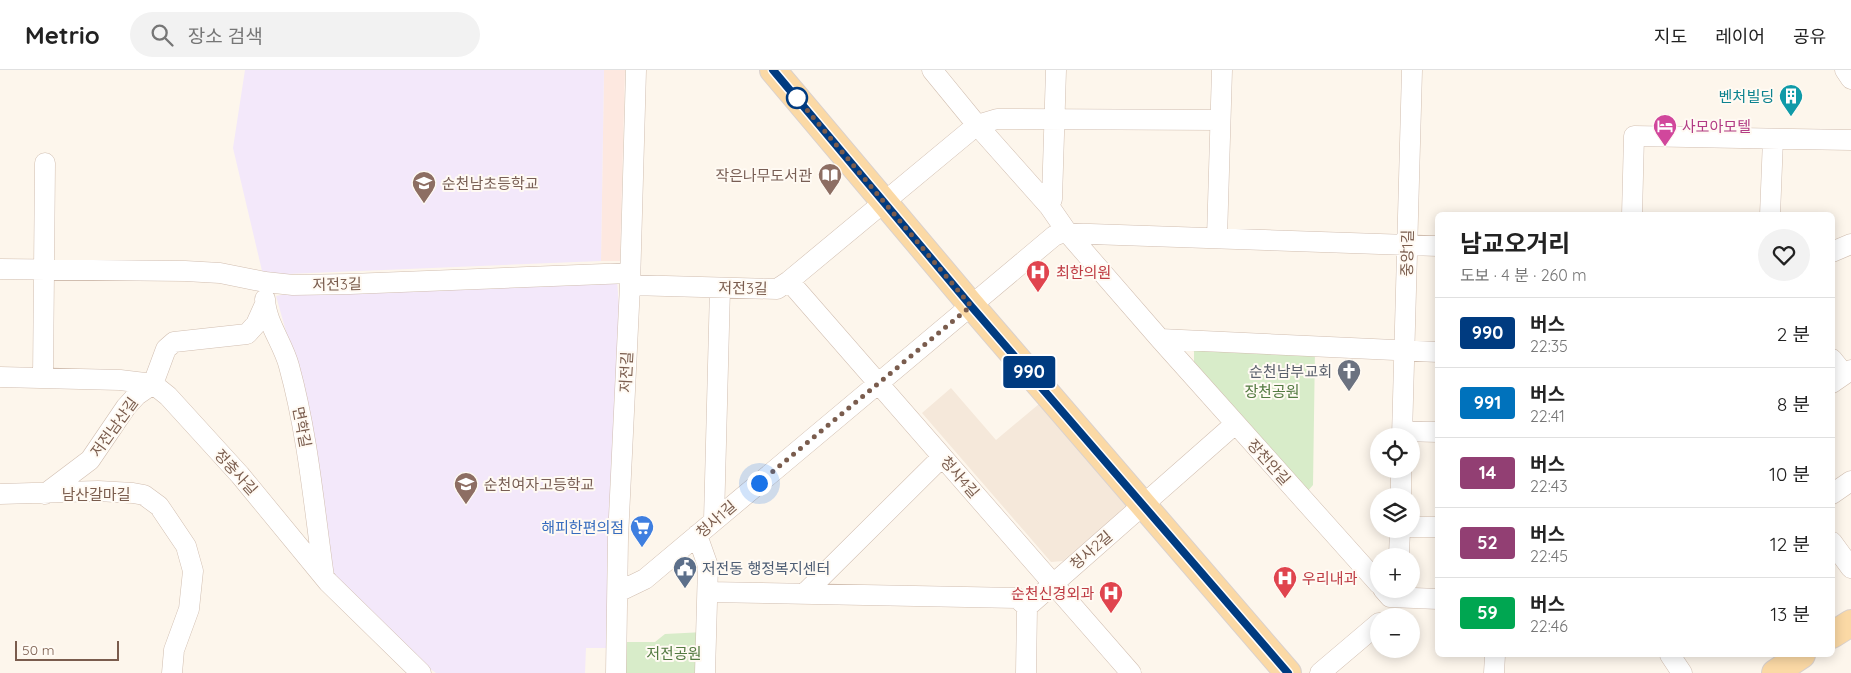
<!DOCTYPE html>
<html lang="ko">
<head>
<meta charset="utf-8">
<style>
	:root { --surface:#fff; --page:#f2f2f2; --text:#222; --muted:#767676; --line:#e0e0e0 }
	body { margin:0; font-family:Quicksand,"Noto Sans KR",sans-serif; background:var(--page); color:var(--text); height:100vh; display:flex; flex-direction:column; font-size:19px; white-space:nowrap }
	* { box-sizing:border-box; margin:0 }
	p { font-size:16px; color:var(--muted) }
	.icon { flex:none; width:28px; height:28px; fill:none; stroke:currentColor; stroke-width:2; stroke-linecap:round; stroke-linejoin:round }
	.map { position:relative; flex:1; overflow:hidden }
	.drawer { position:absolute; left:1435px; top:142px; width:400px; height:445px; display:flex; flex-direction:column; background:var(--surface); border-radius:8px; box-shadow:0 2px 12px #0003 }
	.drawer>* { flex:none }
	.badge { padding:0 10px; border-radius:4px; font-size:18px; line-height:32px }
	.tools { position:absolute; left:1370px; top:358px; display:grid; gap:10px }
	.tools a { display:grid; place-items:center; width:50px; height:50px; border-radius:50%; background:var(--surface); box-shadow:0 2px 12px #0003; font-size:25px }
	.scale { position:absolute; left:15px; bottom:12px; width:104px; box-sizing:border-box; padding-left:5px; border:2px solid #7a5c4d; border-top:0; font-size:14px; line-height:18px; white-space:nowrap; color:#7a5c4d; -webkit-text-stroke:4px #fffaf3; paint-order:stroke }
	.you { position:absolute; width:25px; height:25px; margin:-12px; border:4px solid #fff; border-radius:50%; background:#1a73e8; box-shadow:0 0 0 8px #1a73e833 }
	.map>.badge { position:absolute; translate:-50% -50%; box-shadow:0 0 0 2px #fff }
	.round { display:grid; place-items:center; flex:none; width:52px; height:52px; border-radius:26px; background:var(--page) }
	.summary { display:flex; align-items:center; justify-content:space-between; height:85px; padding:0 25px }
	h1 { font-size:24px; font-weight:700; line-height:38px }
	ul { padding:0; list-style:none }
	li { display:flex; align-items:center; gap:15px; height:70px; padding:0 25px; border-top:1px solid var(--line) }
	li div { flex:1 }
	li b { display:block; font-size:19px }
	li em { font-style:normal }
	li .badge { min-width:55px; font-weight:700; text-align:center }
	header { display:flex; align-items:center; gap:30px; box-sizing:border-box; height:70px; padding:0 25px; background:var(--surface); border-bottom:1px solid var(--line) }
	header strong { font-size:24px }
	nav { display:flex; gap:28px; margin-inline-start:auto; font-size:18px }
	.search { width:350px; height:45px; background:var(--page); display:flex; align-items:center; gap:12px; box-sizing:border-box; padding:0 18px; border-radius:28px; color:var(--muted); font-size:19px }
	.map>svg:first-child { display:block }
</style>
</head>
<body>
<header>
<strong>Metrio</strong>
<div class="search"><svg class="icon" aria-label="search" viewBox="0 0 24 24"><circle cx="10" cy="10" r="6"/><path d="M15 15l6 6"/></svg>장소 검색</div>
<nav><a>지도</a><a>레이어</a><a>공유</a></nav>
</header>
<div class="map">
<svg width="1851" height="603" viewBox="0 0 1851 603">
	<rect width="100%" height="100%" fill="#fdf6ec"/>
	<path fill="#f5e8da" d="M 951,318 L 996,370 L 1039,334 L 1127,436 L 1063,491 L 1051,492 L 922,343 Z"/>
	<path fill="#fde8e0" d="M 604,0 L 625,0 L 620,191 L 601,191 Z"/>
	<path fill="#f3e8fa" d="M 245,0 L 604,0 L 601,191 L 263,205 L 233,78 Z
		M 617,210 L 619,236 L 609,578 L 586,578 L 585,603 L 436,603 L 426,596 L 330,502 L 298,304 L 276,226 L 290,223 Z"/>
	<path fill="#d8ecc9" d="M 1194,276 L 1315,279 L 1313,415 L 1307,422 L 1194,300 Z
		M 704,562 L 703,603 L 623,603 L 624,572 L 655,572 L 665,564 Z"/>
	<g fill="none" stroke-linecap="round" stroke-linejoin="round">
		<g stroke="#d1beb0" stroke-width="21">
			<path id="minor" d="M 932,0 L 977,55 L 1049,136
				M 1056,0 L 1052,129 L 1049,136 L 1067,162 L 1160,269 L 1379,514
				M 1845,0 L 1851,9
				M 1632,145 L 1634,66 L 1851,70
				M 1770,145 L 1773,69
				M 1217,168 L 1222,0
				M 1832,182 L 1851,174
				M 0,199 L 185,201 L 220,203 L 265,212 L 293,215 L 350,214 L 630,203
				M 789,211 L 1131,603
				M 630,215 L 777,219 L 789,211 L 977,55 L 997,49 L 1220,50
				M 265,229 C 266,253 283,273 289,296 C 308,365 314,437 324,507
				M 1160,269 L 1438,282
				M 1832,289 L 1844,304
				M 0,307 L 120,310 L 153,314 L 168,326 L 240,405 L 328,512 L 421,603
				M 43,308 L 45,93
				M 1832,313 L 1851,300
				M 1402,361 L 1438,362
				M 1402,366 L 1412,0
				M 0,424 L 98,421 L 133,423 L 144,425 L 159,436 L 186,476 L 193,501 L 189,539 L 174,580 L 172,603
				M 45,424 L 90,390 L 126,337 L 137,325 L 153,314 L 166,279 L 174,272 L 247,264 L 256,254 L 265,234
				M 1832,424 L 1851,411
				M 1401,426 L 1401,399
				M 714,450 L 720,218
				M 1411,457 L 1438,457
				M 697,465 L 708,496 L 705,603
				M 1832,472 L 1851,498
				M 1399,486 L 1400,459
				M 1383,519 L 1390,527 L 1438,529
				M 618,522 L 645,509 L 1054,166 L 1061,163 L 1438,176
				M 708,522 L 1017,528 L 1027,537
				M 804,524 L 942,387
				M 1027,537 L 1235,354
				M 1670,585 L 1682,603
				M 616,603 L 618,468 L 630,215 L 636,0
				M 1026,603 L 1027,537
				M 1320,603 L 1379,553
				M 1494,603 L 1495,585"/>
		</g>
		<g stroke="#dad1cd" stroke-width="28">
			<path id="major" d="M 773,0 L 971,235 L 1288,603
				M 1832,565 L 1851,553
				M 1775,603 L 1802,585"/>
		</g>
		<use href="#minor" stroke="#fff" stroke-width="20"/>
		<use href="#major" stroke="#fbd9a5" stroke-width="26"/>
	</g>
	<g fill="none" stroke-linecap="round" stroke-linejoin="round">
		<g stroke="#fff" stroke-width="11">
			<path id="line" d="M 773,0 L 971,236 L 1288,603"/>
		</g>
		<use href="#line" stroke="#003b80" stroke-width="8"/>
		<path stroke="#7a5c4d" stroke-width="5" stroke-dasharray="0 9" d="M 759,413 L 971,236 L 797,28"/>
	</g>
	<defs>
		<g id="building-pin" transform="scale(1.25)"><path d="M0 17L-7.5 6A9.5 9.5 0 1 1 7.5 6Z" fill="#0f9aa8" stroke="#fffaf3"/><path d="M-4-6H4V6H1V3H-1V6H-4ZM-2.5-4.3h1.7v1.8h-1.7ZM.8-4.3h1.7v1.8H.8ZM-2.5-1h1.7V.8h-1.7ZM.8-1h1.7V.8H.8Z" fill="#fff"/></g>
		<g id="hotel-pin" transform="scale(1.25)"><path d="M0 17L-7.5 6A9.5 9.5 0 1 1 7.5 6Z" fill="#d1479c" stroke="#fffaf3"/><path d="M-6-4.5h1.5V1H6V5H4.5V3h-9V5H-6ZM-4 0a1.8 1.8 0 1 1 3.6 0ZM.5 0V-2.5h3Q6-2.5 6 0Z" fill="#fff"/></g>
		<g id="library-pin" transform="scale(1.25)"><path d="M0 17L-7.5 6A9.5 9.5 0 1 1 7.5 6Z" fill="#8d6e63" stroke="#fffaf3"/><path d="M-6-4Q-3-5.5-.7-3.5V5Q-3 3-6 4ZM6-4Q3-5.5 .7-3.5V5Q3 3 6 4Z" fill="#fff"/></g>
		<g id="school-pin" transform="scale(1.25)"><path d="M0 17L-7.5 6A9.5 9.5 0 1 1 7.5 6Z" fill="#8d6e63" stroke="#fffaf3"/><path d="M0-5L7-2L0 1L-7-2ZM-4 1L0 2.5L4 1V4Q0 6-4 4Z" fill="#fff"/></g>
		<g id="hospital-pin" transform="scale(1.25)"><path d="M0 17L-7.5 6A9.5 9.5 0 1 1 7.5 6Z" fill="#e0444e" stroke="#fffaf3"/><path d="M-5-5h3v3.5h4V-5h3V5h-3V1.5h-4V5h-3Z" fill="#fff"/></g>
		<g id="church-pin" transform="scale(1.25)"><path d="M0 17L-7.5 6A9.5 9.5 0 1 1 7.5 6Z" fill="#6b7280" stroke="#fffaf3"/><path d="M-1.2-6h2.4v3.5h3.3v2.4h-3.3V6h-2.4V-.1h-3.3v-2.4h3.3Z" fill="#fff"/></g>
		<g id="supermarket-pin" transform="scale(1.25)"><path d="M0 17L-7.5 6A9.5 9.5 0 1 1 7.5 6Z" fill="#3f7fe0" stroke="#fffaf3"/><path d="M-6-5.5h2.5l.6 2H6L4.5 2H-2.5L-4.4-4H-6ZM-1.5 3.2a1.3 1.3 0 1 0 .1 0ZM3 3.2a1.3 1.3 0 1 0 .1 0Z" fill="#fff"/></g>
		<g id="civic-pin" transform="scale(1.25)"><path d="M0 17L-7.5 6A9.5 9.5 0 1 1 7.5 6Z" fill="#5c6f8a" stroke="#fffaf3"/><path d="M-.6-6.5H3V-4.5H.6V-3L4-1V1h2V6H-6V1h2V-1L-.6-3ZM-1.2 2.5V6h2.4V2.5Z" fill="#fff"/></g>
	</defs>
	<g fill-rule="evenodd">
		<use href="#building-pin" x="1791" y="26"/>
		<use href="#hotel-pin" x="1665" y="56"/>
		<use href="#library-pin" x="830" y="105"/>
		<use href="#school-pin" x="424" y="113"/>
		<use href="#hospital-pin" x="1038" y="202"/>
		<use href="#church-pin" x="1349" y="301"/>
		<use href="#school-pin" x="466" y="414"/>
		<use href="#supermarket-pin" x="642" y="457"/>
		<use href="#civic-pin" x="685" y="498"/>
		<use href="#hospital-pin" x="1285" y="508"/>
		<use href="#hospital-pin" x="1111" y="523"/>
	</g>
	<circle fill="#fff" stroke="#003b80" stroke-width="2.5" cx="797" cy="28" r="10"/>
	<g text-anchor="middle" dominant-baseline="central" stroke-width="4" stroke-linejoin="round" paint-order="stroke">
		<g font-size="15" fill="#0d838f" stroke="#fffaf3" text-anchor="end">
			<text x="1774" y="26">벤처빌딩</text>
		</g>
		<g font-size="15" fill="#b23c85" stroke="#fffaf3" text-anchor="start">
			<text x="1682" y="56">사모아모텔</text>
		</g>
		<g font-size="15" fill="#785e54" stroke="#fffaf3" text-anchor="start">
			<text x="812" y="105" text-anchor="end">작은나무도서관</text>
			<text x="442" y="113">순천남초등학교</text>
			<text x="484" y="414">순천여자고등학교</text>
		</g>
		<g font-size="15" fill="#7a5c4d" stroke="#fffaf3">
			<text transform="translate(1407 183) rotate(-89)">중앙1길</text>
			<text transform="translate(337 214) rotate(-1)">저전3길</text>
			<text transform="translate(743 218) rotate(1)">저전3길</text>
			<text transform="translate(626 302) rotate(-87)">저전길</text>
			<text transform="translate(114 357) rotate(-54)">저전남산길</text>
			<text transform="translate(302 357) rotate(79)">면학길</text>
			<text transform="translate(1269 392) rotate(48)">장천안길</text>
			<text transform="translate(236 402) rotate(48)">정충사길</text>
			<text transform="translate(960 407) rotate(49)">청사4길</text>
			<text x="96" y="424">남산갈마길</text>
			<text transform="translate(716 449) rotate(-41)">청사1길</text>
			<text transform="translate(1091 480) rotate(-41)">청사2길</text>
		</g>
		<g font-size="15" fill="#be3a42" stroke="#fffaf3" text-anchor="start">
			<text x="1056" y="202">최한의원</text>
			<text x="1302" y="508">우리내과</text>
			<text x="1094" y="523" text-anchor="end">순천신경외과</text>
		</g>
		<g font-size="15" fill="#5b616d" stroke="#fffaf3" text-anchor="end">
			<text x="1332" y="301">순천남부교회</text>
		</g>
		<g font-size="15" fill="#537a41" stroke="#fffaf3">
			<text x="1272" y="321">장천공원</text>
			<text x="674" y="583">저전공원</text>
		</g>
		<g font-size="15" fill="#366cbe" stroke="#fffaf3" text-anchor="end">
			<text x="624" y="457">해피한편의점</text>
		</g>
		<g font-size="15" fill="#4e5e75" stroke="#fffaf3" text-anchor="start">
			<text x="702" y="498">저전동 행정복지센터</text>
		</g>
	</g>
</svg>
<div class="tools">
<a><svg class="icon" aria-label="locate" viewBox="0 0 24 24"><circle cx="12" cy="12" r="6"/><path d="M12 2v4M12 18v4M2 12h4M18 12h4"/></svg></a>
<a><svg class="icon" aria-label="layers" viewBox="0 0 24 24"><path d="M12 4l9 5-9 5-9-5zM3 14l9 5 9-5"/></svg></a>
<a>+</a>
<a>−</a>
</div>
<div class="scale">50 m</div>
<div class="you" style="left:759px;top:413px"></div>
<b class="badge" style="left:1029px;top:302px;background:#003b80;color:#fff">990</b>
<section class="drawer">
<div class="summary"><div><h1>남교오거리</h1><p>도보 · 4 분 · 260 m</p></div><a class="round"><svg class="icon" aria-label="heart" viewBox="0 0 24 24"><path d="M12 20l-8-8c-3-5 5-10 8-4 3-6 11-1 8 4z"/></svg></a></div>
<ul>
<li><span class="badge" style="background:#003b80;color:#fff">990</span><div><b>버스</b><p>22:35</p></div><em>2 분</em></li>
<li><span class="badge" style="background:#0072bc;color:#fff">991</span><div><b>버스</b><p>22:41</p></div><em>8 분</em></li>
<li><span class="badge" style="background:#923f73;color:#fff">14</span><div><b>버스</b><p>22:43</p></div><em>10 분</em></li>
<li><span class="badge" style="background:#923f73;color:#fff">52</span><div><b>버스</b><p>22:45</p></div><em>12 분</em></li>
<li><span class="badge" style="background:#00a651;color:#fff">59</span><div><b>버스</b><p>22:46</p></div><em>13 분</em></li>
</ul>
</section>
</div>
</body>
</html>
